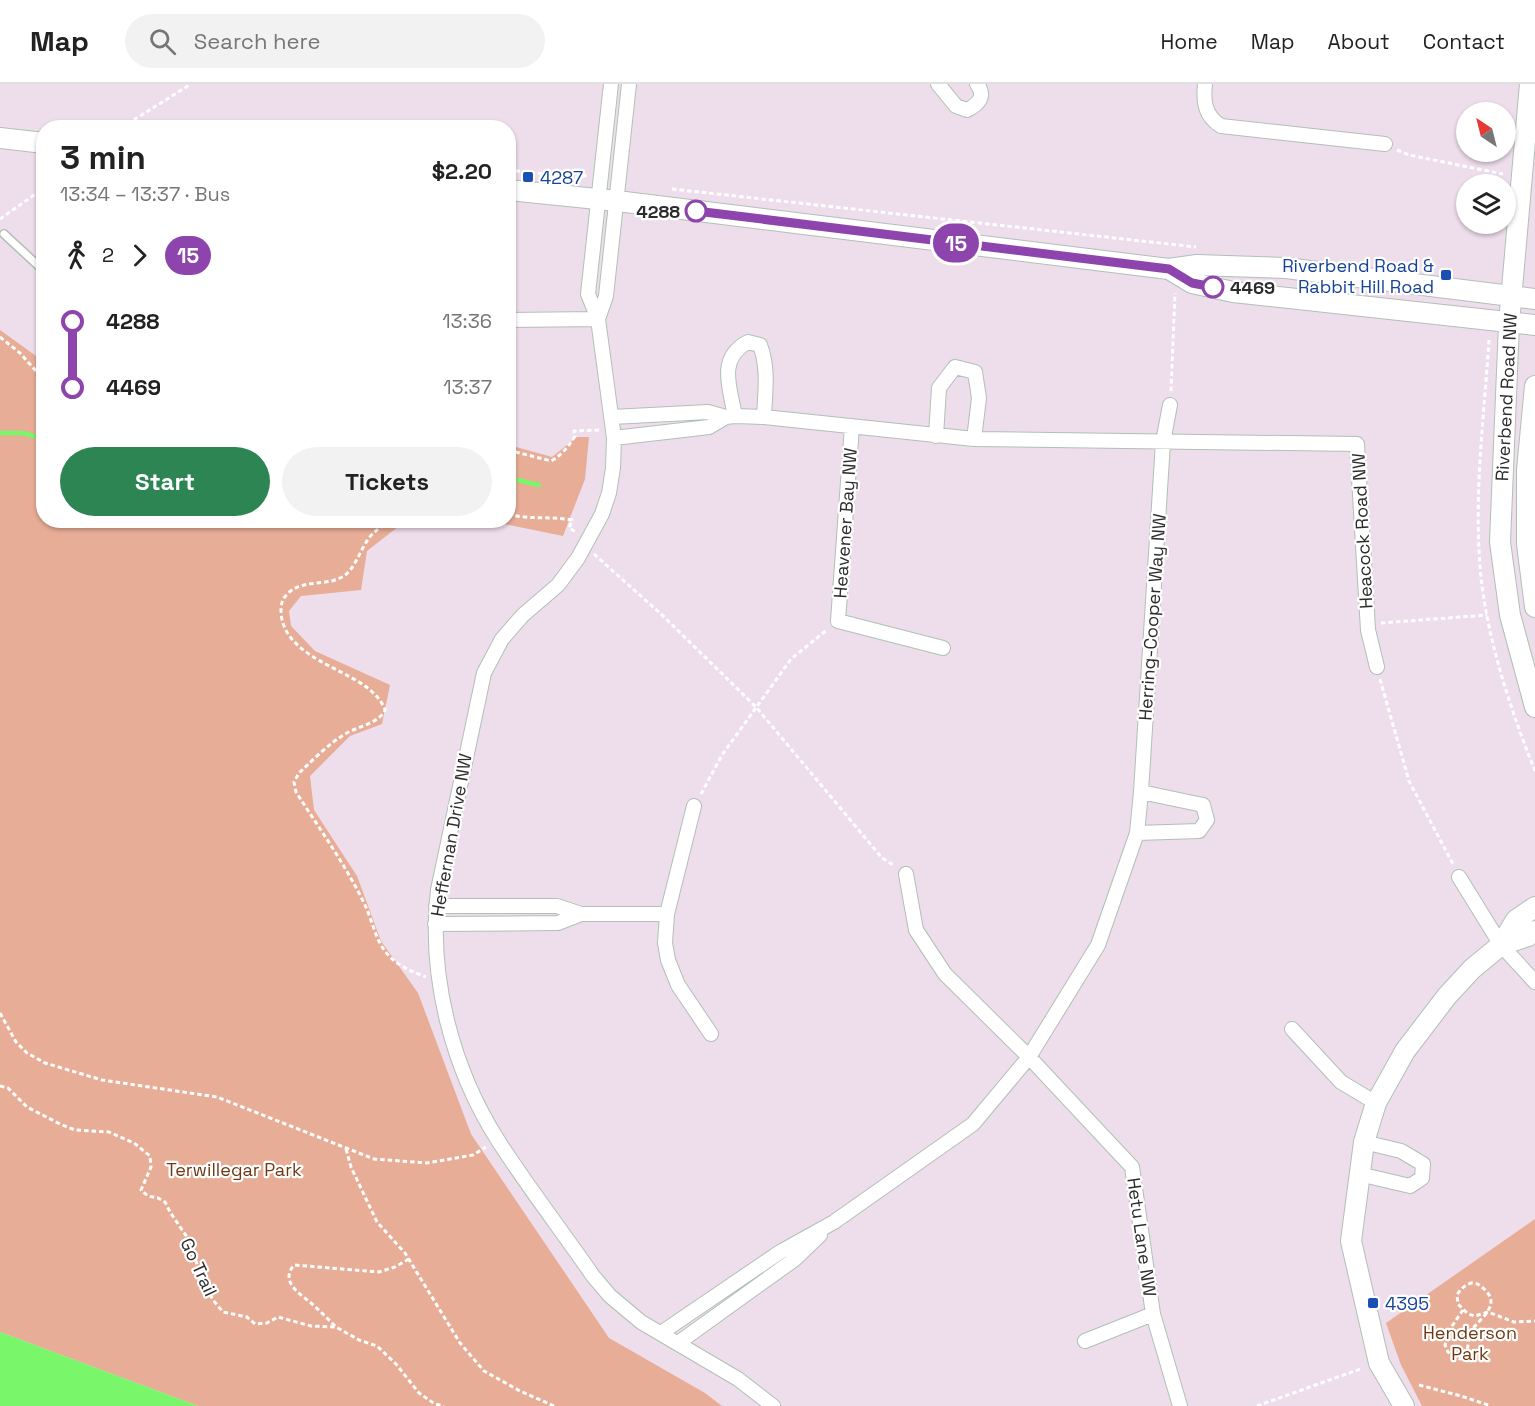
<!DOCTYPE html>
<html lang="en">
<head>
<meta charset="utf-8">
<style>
	:root { --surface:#fff; --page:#f2f2f2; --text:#222; --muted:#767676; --line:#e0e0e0; --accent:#2c8553 }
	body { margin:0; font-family:"Space Grotesk",sans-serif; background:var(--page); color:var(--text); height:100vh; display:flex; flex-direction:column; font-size:22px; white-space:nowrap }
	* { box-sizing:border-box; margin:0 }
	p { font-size:20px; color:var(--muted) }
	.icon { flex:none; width:33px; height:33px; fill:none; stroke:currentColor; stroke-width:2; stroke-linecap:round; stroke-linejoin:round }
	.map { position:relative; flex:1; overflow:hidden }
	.details { position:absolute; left:36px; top:36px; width:480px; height:408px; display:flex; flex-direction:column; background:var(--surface); border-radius:24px; box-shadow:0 2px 4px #0004 }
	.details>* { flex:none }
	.badge { padding:0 12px; border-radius:20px; font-size:21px; line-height:39px }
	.needle { width:39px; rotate:325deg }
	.fabs { position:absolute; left:1456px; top:18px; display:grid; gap:12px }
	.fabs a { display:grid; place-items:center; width:60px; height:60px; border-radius:50%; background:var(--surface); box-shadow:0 2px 4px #0004; font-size:30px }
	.map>.badge { position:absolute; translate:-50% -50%; box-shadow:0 0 0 3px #fff }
	.legs { display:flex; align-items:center; gap:9px; height:66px; padding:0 24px; font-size:20px }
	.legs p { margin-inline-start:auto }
	.head { display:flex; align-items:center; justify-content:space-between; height:102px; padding:0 24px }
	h1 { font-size:33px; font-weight:700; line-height:45px }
	.button { display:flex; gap:12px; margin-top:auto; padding:12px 24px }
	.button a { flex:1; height:69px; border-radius:36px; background:var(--accent); color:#fff; font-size:24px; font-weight:700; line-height:69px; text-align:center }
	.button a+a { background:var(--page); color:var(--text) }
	ul { padding:0 24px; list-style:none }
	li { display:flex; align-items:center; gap:21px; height:66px; font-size:22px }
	li i { display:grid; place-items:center; width:9px; height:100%; margin:0 8px; background:currentColor }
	li i::after { content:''; width:15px; height:15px; margin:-8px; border:4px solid; border-radius:50%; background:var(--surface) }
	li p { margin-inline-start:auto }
	li:first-child i { background:linear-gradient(#0000 50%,currentColor 0) }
	li:last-child i { background:linear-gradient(currentColor 50%,#0000 0) }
	header { display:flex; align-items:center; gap:36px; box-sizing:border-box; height:84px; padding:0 30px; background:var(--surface); border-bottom:2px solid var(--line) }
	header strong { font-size:28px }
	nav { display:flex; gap:33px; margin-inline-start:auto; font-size:21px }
	.search { width:420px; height:54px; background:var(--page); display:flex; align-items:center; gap:15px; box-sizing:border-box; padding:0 21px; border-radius:33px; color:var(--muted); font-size:22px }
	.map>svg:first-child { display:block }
</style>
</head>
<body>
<header>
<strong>Map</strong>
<div class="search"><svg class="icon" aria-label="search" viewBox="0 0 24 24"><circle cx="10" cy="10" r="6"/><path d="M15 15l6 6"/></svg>Search here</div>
<nav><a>Home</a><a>Map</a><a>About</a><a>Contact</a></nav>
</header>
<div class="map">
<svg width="1535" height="1322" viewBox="0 0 1535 1322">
	<rect width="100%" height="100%" fill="#eeddeb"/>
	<path fill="#e8ad96" d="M 0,246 L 43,277 L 44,436 L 420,437 L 399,442 L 367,467 L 361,506 L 301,512 L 289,527 L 291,542 L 315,567 L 390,601 L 382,640 L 350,652 L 310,692 L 314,726 L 357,792 L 381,857 L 418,909 L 471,1050 L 609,1254 L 705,1309 L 722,1322 L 198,1322 L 0,1248 Z
		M 577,353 L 589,353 L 585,395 L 563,452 L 489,437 L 508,436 L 509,361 L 552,373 Z
		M 1535,1135 L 1535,1322 L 1422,1322 L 1401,1281 L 1386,1239 Z"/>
	<path fill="#7af66a" d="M 0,1248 L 198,1322 L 0,1322 Z"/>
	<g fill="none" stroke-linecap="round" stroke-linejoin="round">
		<path stroke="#7af66a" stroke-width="4.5" d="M 0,349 L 23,349 L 44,355
			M 508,394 L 539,401"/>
		<g stroke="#b1c0b7" stroke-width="10">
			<path id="lane" d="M 4,150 L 44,187"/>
		</g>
		<g stroke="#b1c0b7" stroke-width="16">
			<path id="street" d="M 611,0 L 588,210 L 598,235 L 614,354 L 613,384 L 609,409 L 602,430 L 578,474 L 558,501 L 523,531 L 502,555 L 484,589 L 438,806 C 428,892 452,985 499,1058 C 528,1103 562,1147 593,1192 L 610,1212 L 641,1238 L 738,1295 L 773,1322
				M 938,0 L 956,22 L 967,26 C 979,20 986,12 977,0
				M 1205,0 C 1203,18 1205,32 1221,42 L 1385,60
				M 598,235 L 606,212 L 629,0
				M 508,236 L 598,235
				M 735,332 C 730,304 717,274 748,258 L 760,261 C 769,285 765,308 764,333
				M 612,333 L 708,328 L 726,333
				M 852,342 L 838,537 L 943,564
				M 936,352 L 939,304 L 955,283 L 975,288 L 979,314 L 974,355
				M 614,354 L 709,343 L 726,333 L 735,332 L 764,333 L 974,355 L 1357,360 L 1368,546 L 1377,583
				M 694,722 L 667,830 L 665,859 L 668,876 L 678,901 L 711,950
				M 1137,749 L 1199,747 L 1207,736 L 1203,721 L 1141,708
				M 906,790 L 916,846 L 945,890 L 1029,973 L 1132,1083 L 1153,1230 L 1180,1322
				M 1459,793 L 1501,861 L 1535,898
				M 436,822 L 557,822 L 581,830 L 667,830
				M 435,840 L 558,839 L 581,830
				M 1292,945 L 1341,998 L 1376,1019
				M 1359,1090 L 1410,1102 L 1422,1094 L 1423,1080 L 1401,1067 L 1364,1058
				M 661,1249 L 780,1168 L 834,1138 L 973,1040 L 1029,973 L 1098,861 L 1137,749 L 1141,708 L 1163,358 L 1170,321
				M 1085,1257 L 1153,1230
				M 678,1259 L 795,1175 L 820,1151"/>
		</g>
		<g stroke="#b1c0b7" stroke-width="22">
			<path id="secondary" d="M 1530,0 L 1509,239 L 1500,458 L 1510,531 L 1535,623
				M 0,54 L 44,59
				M 508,106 L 617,117 L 1169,185 L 1197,181 L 1286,184 L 1535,215
				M 1169,185 L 1192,199 L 1233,208 L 1535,241
				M 1535,302 L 1527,386 L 1527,460 L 1535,523
				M 1501,861 L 1528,852 L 1535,847
				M 1404,1322 L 1379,1279 L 1351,1157 L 1364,1058 L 1376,1019 L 1405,967 L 1447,912 L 1472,885 L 1501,861 L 1516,836 L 1535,823"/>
		</g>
		<path stroke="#fff" stroke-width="3" stroke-dasharray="4.5 3" stroke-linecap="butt" d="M 121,44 L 191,0
			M 1397,66 L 1409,71 L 1503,90
			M 508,86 L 580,94 L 587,91
			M 672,105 L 1196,163
			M 0,135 L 44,104
			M 0,253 L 20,269 L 44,296
			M 1489,256 C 1484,334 1473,415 1481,493 C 1488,558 1511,627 1535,687
			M 1171,307 L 1175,209
			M 508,366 L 551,377 C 562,371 568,363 575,352 L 574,347 L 599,346
			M 508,430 C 529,436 551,432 572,436 L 569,444 L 576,448
			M 390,436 C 383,442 374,447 369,454 C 360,466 356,483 344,492 C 328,502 307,496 292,506 C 285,511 281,517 281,525 C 280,568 337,582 365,602 C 374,609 381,615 385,626 C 379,640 354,643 342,652 C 326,662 312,677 299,689 L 294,698 L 296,708 C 319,744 345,780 364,819 C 373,837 375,858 390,873 C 400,883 413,888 426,893
			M 594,470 L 661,530 L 756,623 L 882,774 L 895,782
			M 1381,539 L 1487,531
			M 1380,595 L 1409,697 L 1453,780
			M 701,710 L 722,671 L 791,575 L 828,545
			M 0,929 L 16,958 L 27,969 L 45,979 L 102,996 L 217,1013 L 374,1075 L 427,1079 L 473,1071 L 486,1063
			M 0,1002 L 8,1004 L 27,1023 L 60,1040 L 75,1046 L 109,1048 L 134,1059 L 150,1072 L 151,1083 L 141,1106 L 148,1112 L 158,1114 L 165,1118 L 170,1128 L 189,1156 L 202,1195 L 213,1216 L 223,1228 L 247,1233 L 255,1240 L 267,1239 L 278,1233 L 311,1242 L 336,1243 L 359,1256 L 377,1262 L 396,1280 L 419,1309 L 435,1320 L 444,1322
			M 346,1065 L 351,1083 L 377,1138 L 405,1169 L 460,1259 L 484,1287 L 520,1307 L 554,1322
			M 1463,1226 L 1450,1245 L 1445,1261 L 1448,1268 L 1460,1275 L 1467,1270 C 1468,1263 1468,1253 1471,1247 C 1480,1234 1503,1221 1483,1204 C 1479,1200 1476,1199 1471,1199 C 1464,1201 1460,1206 1457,1211 L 1458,1220 L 1468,1230 L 1475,1232 L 1488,1228 L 1514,1238 L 1535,1237
			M 335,1242 C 327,1234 319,1226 311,1219 C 299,1209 280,1198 294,1181 L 379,1188 L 395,1183 L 409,1175
			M 1419,1301 L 1461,1312 L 1491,1322
			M 1257,1322 L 1363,1284"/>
		<use href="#lane" stroke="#fff" stroke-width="7"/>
		<use href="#street" stroke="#fff" stroke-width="14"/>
		<use href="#secondary" stroke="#fff" stroke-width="20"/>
	</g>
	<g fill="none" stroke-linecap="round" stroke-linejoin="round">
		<g stroke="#fff" stroke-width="14">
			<path id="line-1" d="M 696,127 L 1169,185 L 1192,199 L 1213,203"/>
		</g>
		<use href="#line-1" stroke="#8e44ad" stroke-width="9"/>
	</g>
	<g fill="#1a4fb4" stroke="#fff" stroke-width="2">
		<rect x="522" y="87" width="12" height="12" rx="3"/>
		<rect x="1440" y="185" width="12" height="12" rx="3"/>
		<rect x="1367" y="1213" width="12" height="12" rx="3"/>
	</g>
	<g fill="#fff" stroke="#8e44ad" stroke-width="3">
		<circle cx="696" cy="127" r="10"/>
		<circle cx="1213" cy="203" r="10"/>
	</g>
	<g text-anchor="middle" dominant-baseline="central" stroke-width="4.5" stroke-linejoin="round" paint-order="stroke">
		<g font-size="18" fill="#164399" stroke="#fff" text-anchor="start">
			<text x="540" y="93">4287</text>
			<text x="1434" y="181" text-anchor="end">Riverbend Road &amp;<tspan x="1434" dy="21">Rabbit Hill Road</tspan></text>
			<text x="1385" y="1219">4395</text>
		</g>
		<g font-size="18" font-weight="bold" fill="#2c2c2c" stroke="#fff" text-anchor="end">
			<text x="680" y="127">4288</text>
			<text x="1230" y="203" text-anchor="start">4469</text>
		</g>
		<g font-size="18" fill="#2c2c2c" stroke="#fff">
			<text transform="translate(1506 313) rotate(-87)">Riverbend Road NW</text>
			<text transform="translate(845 439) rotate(-86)">Heavener Bay NW</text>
			<text transform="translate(1362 447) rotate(-93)">Heacock Road NW</text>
			<text transform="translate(1152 533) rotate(-86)">Herring-Cooper Way NW</text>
			<text transform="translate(451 751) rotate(-80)">Heffernan Drive NW</text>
			<text transform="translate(1142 1153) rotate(82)">Hetu Lane NW</text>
			<text transform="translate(199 1183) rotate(65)">Go Trail</text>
		</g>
		<g font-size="18" fill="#6e3a16" stroke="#fff">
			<text x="234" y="1085">Terwillegar Park</text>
			<text x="1470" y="1248">Henderson<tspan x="1470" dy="21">Park</tspan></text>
		</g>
	</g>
</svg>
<div class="fabs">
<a><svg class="needle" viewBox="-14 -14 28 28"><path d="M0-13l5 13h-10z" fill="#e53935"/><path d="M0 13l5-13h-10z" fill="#767676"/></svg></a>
<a><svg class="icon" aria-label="layers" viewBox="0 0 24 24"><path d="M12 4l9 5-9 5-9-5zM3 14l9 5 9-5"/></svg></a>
</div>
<b class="badge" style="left:956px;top:159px;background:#8e44ad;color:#fff">15</b>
<section class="details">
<div class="head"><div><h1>3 min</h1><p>13:34 – 13:37 · Bus</p></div><b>$2.20</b></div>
<div class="legs"><svg class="icon" aria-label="walk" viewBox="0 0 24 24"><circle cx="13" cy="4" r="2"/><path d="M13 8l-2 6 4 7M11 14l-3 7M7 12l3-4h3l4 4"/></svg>2<svg class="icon" aria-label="forward" viewBox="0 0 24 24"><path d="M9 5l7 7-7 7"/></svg><b class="badge" style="background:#8e44ad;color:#fff">15</b></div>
<ul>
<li><i style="color:#8e44ad"></i><b>4288</b><p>13:36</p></li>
<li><i style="color:#8e44ad"></i><b>4469</b><p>13:37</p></li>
</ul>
<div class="button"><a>Start</a><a>Tickets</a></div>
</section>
</div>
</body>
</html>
